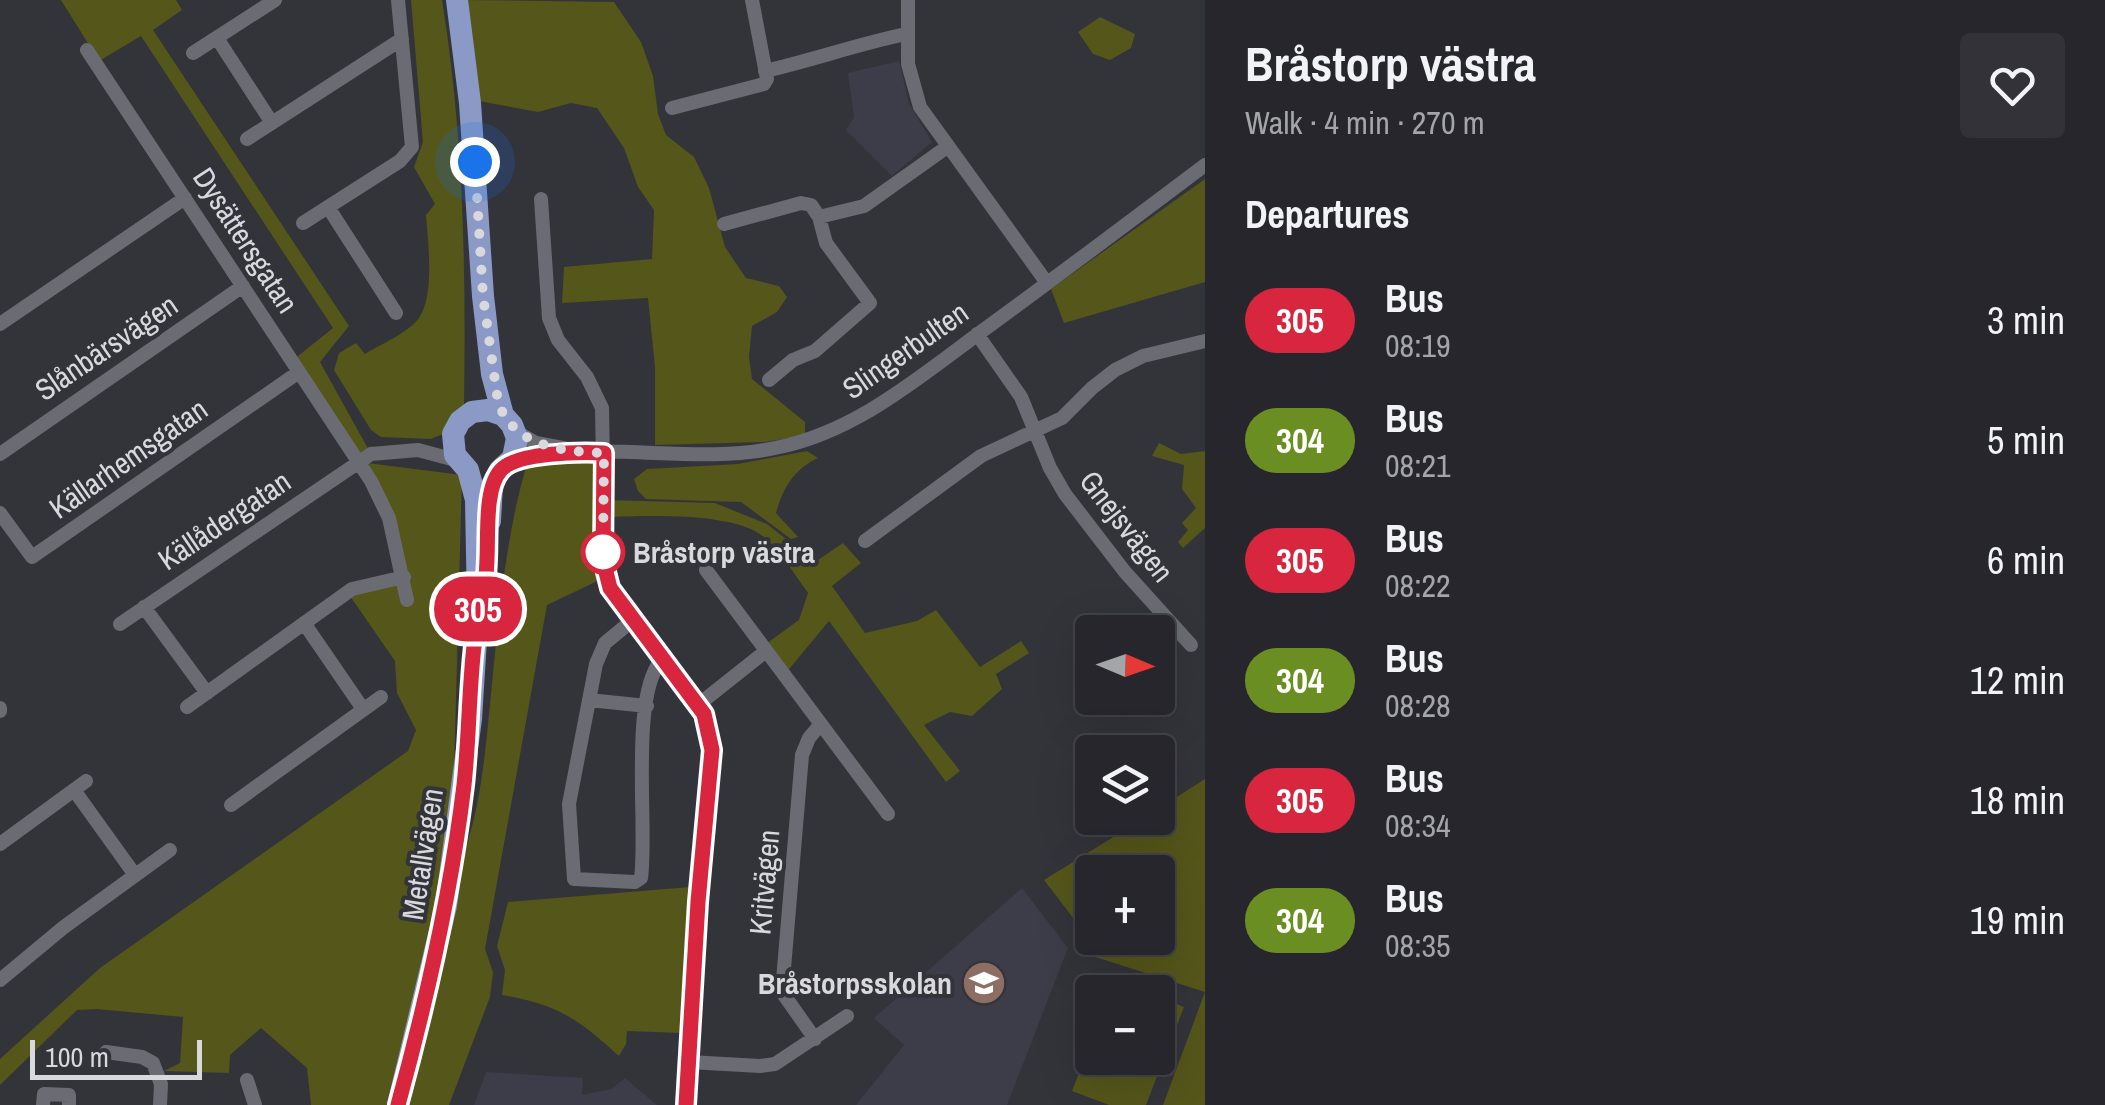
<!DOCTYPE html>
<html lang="en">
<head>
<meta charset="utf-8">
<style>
	:root { --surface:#26262c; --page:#323238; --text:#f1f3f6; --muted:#a4a5a9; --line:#424348 }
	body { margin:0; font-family:"Archivo Narrow",sans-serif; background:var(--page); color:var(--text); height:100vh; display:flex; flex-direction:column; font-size:38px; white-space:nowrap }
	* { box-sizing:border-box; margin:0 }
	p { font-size:32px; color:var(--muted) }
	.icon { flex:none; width:55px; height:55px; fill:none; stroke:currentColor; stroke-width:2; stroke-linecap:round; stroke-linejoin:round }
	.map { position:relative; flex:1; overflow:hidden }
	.details { display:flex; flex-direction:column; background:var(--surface); width:900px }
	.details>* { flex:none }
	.badge { padding:0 20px; border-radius:32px; font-size:35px; line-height:65px }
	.needle { width:65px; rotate:92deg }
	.buttons { position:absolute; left:1075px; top:615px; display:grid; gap:20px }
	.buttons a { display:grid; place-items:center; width:100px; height:100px; border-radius:10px; background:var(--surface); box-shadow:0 10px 40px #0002,0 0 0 2px var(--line); font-size:50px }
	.scale { position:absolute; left:30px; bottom:25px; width:172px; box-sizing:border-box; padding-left:10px; border:5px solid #d8d8dd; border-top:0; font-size:28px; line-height:35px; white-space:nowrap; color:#d8d8dd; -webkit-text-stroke:8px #33333a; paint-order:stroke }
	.you { position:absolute; width:50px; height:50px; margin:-25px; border:8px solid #fff; border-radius:50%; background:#1a73e8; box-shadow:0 0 0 15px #1a73e833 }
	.map>.badge { position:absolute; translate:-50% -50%; box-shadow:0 0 0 5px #fff }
	h2 { padding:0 40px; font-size:38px; line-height:90px }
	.round { display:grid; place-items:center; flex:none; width:105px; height:105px; border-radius:10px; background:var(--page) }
	.headline { display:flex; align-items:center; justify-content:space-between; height:170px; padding:0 40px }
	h1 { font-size:48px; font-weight:700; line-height:75px }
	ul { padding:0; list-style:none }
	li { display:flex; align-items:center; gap:30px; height:120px; padding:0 40px }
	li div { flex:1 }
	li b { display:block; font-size:38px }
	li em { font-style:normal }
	li .badge { min-width:110px; font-weight:700; text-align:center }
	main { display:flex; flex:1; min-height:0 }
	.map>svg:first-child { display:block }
</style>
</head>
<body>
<main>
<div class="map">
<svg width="1205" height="1105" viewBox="0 0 1205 1105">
	<rect width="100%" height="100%" fill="#33333a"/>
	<path fill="#3d3d4a" d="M 899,61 L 909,104 L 932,142 L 892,176 L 846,130 L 854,117 L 848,73 Z
		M 1022,888 L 1068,948 L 1007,1105 L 856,1105 L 904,1045 L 874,1018 Z
		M 486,1072 L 583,1078 L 582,1095 L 611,1089 L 625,1078 L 657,1105 L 474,1105 Z"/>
	<path fill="#54561a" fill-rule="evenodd" d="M 61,0 L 176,0 L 182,10 L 153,30 L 349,326 L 320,362 L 371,454 L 359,462 L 462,475 L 451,886 C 481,823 485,753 492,684 C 499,612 506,534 527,464 L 604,453 L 606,500 L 715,503 L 767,524 L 815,562 L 843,543 L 861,563 L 832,586 L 865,633 L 917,621 L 936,610 L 980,667 L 1021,641 L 1029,653 L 996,674 L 1002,689 L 972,716 L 950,712 L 924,725 L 960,771 L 946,782 L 829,621 L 785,674 L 763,646 L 799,620 L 808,593 C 795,575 782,553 765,538 C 735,511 645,516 606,517 L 606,577 L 547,605 L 485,949 L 493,972 L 490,997 L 449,1105 L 311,1105 L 307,1068 L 261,1028 L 230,1055 L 229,1073 L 164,1071 L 180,1063 L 183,1017 L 97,1009 L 77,1010 L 0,1085 L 0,1059 L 100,968 L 408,751 L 416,730 L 397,693 L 395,661 L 350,596 L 403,580 L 395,531 L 293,360 L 333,328 L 141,36 L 99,61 Z
		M 411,0 L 442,0 C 464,135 466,271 464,408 L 455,429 L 431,439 L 381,437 L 371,430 L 334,370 L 339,353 L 356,343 L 365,354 C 381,344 408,333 419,318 C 435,295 428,242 426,215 L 435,204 L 414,167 L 423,142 Z
		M 464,0 L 614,2 L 641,42 L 653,76 L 658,114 L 666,135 L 694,157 L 709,188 L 725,247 L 746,278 L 779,286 L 787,297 L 777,312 L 752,326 L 749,357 L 752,379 L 805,422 L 805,436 L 764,442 L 655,445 L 655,367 L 648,298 L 562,303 L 564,267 L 652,259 L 654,210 L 638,187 L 624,148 L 597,108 L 571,103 L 538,112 L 479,101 Z
		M 1100,17 L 1135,34 L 1131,48 L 1110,60 L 1093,54 L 1078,32 Z
		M 1205,179 L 1205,282 L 1064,323 L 1051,289 Z
		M 1159,443 L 1181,454 L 1205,451 L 1205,528 L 1183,548 L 1178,542 L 1188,530 L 1182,523 L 1196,508 L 1182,489 L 1184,465 L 1152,456 Z
		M 807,451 L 818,458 C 794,469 783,488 776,513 L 798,537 L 791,539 L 741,502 L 646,499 L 638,491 L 634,479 L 647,469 L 738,464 Z
		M 1205,779 L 1205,1105 L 1163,1105 L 1205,992 L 1089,955 L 1087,936 L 1044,880 L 1144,818 L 1158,818 L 1158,809 ZM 1092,872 L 1158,872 L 1158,938 L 1092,938 Z
		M 690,887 L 681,1033 L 627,1031 L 626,1044 L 619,1056 C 577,1018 558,1005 502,995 L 505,970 L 497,946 L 508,902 Z
		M 1158,997 L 1184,1007 L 1146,1105 L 1109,1105 L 1072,1091 L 1092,1039 L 1092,1058 L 1158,1058 Z"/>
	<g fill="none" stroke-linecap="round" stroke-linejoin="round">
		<path stroke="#6b6b73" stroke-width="14" d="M 908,0 L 908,64 L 920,107 L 1047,283
			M 217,38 L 272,123
			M 87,50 L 371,481 L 389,518 L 407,600
			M 193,53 L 275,0
			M 765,71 C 813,60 858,44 906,34
			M 672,108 L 764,84 L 767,79 L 752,0
			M 247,139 L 402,39
			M 541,199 L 549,318 L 558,340 L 587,377 L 602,408 L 605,575 L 618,601 L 704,714 L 712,750 L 689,1062 L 760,1066 L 775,1064 L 847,1016
			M 328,207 L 396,313
			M 819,217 L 864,206 L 947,147
			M 303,223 L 400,161 L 412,147 L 398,0
			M 724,224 L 801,203 L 811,205 L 819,217 L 826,243 L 870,303 L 815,351 L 793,360 L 769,380
			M 0,324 L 185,198
			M 977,334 L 1021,397 L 1050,468 L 1065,494 L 1125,572 L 1191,645
			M 515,431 L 536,443 L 568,449
			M 0,454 L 243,286
			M 510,463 C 596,437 689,466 775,448 C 857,432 920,376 985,329 C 1059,275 1132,220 1205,165
			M 0,513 L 32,557 L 299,372
			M 865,541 L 981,456 L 1062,418 L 1092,388 L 1115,370 L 1143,356 L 1205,341
			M 706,570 L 888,814
			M 144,607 L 207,693
			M 633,620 L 605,643 L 596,664 L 569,804 L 574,879 L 635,882 L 641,878 C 648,827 629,697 662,659
			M 304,623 L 363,709
			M 120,624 L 371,454 L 418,450 L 459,461
			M 589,700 L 647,706
			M 698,705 L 766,651
			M 187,707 L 352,589 L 404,577
			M 0,708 L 0,711
			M 74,790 L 86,781
			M 231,805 L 381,697
			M 0,844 L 74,790 L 135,875
			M 0,980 L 64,927 L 170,850
			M 815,1039 L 782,992 L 802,755 L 809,738 L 820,725
			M 106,1052 L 142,1057 L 153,1063 L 161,1084 L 160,1105
			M 247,1080 L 255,1105
			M 43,1105 L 44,1094 L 69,1095 L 69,1105"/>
		<path stroke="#8a99c6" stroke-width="22" d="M 457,0 L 470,103 L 483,296 L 492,374 L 503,415 L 512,425 L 517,438 L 513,458 L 500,470 L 492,485 L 490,521
			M 398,1105 L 446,906 L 471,719 L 478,608 L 476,500 L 468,470 L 455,455 L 453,434 L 460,421 L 472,412 L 488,410 L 503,415"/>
	</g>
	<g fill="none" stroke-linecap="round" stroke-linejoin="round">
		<g stroke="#fff" stroke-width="22">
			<path id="line" d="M 398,1105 C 427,999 451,894 464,785 C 471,721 468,651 484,589 C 492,557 480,493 501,470 C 517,452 581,452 604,453 L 603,560 L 610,588 L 704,714 L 712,750 L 698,902 L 686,1105"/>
		</g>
		<use href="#line" stroke="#d7263d" stroke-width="15"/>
		<path stroke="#d8d8dd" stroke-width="10" stroke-dasharray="0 18" d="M 475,162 L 483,296 L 498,402 C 513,446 562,452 604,453 L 603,552"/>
	</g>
	<defs>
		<g id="school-disc" transform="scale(2.25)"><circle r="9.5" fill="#8d6e63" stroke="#33333a"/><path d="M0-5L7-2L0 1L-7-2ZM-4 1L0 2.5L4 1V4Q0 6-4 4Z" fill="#fff"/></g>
	</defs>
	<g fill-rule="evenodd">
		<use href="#school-disc" x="984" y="983"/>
	</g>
	<circle fill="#fff" stroke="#d7263d" stroke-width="5" cx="603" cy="552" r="20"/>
	<g text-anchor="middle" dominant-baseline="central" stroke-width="8" stroke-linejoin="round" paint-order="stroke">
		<g font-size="30" fill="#d8d8dd" stroke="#33333a">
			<text transform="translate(246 240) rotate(57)">Dysättersgatan</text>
			<text transform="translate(106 347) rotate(-34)">Slånbärsvägen</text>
			<text transform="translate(905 350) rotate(-35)">Slingerbulten</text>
			<text transform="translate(128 458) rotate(-35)">Källarhemsgatan</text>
			<text transform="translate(224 520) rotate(-34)">Källådergatan</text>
			<text transform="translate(1127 526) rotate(52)">Gnejsvägen</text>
			<text transform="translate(422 854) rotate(-81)">Metallvägen</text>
			<text transform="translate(764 882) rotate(-85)">Kritvägen</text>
		</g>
		<g font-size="30" font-weight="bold" fill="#d8d8dd" stroke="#33333a" text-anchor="start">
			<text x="633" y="552">Bråstorp västra</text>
		</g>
		<g font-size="30" font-weight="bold" fill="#d8d8dd" stroke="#33333a" text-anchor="end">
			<text x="952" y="983">Bråstorpsskolan</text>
		</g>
	</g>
</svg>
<div class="buttons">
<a><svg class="needle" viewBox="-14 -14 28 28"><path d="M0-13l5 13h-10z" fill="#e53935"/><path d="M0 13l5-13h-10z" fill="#a4a5a9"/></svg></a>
<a><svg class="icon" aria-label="layers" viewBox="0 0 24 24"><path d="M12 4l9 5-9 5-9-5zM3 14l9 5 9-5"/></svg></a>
<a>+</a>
<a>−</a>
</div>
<div class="scale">100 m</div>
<div class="you" style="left:475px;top:162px"></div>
<b class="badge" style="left:478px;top:609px;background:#d7263d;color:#fff">305</b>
</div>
<section class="details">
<div class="headline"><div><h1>Bråstorp västra</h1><p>Walk · 4 min · 270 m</p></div><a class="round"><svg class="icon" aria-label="heart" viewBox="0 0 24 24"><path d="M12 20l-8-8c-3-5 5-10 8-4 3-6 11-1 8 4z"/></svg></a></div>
<h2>Departures</h2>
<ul>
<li><span class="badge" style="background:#d7263d;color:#fff">305</span><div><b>Bus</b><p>08:19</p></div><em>3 min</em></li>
<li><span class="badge" style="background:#6b8e23;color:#fff">304</span><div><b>Bus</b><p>08:21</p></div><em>5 min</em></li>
<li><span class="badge" style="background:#d7263d;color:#fff">305</span><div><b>Bus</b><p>08:22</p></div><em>6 min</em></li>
<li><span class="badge" style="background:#6b8e23;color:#fff">304</span><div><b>Bus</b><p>08:28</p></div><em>12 min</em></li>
<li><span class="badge" style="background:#d7263d;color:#fff">305</span><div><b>Bus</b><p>08:34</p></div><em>18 min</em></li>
<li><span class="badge" style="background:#6b8e23;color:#fff">304</span><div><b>Bus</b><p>08:35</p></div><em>19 min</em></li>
</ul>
</section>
</main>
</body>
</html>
